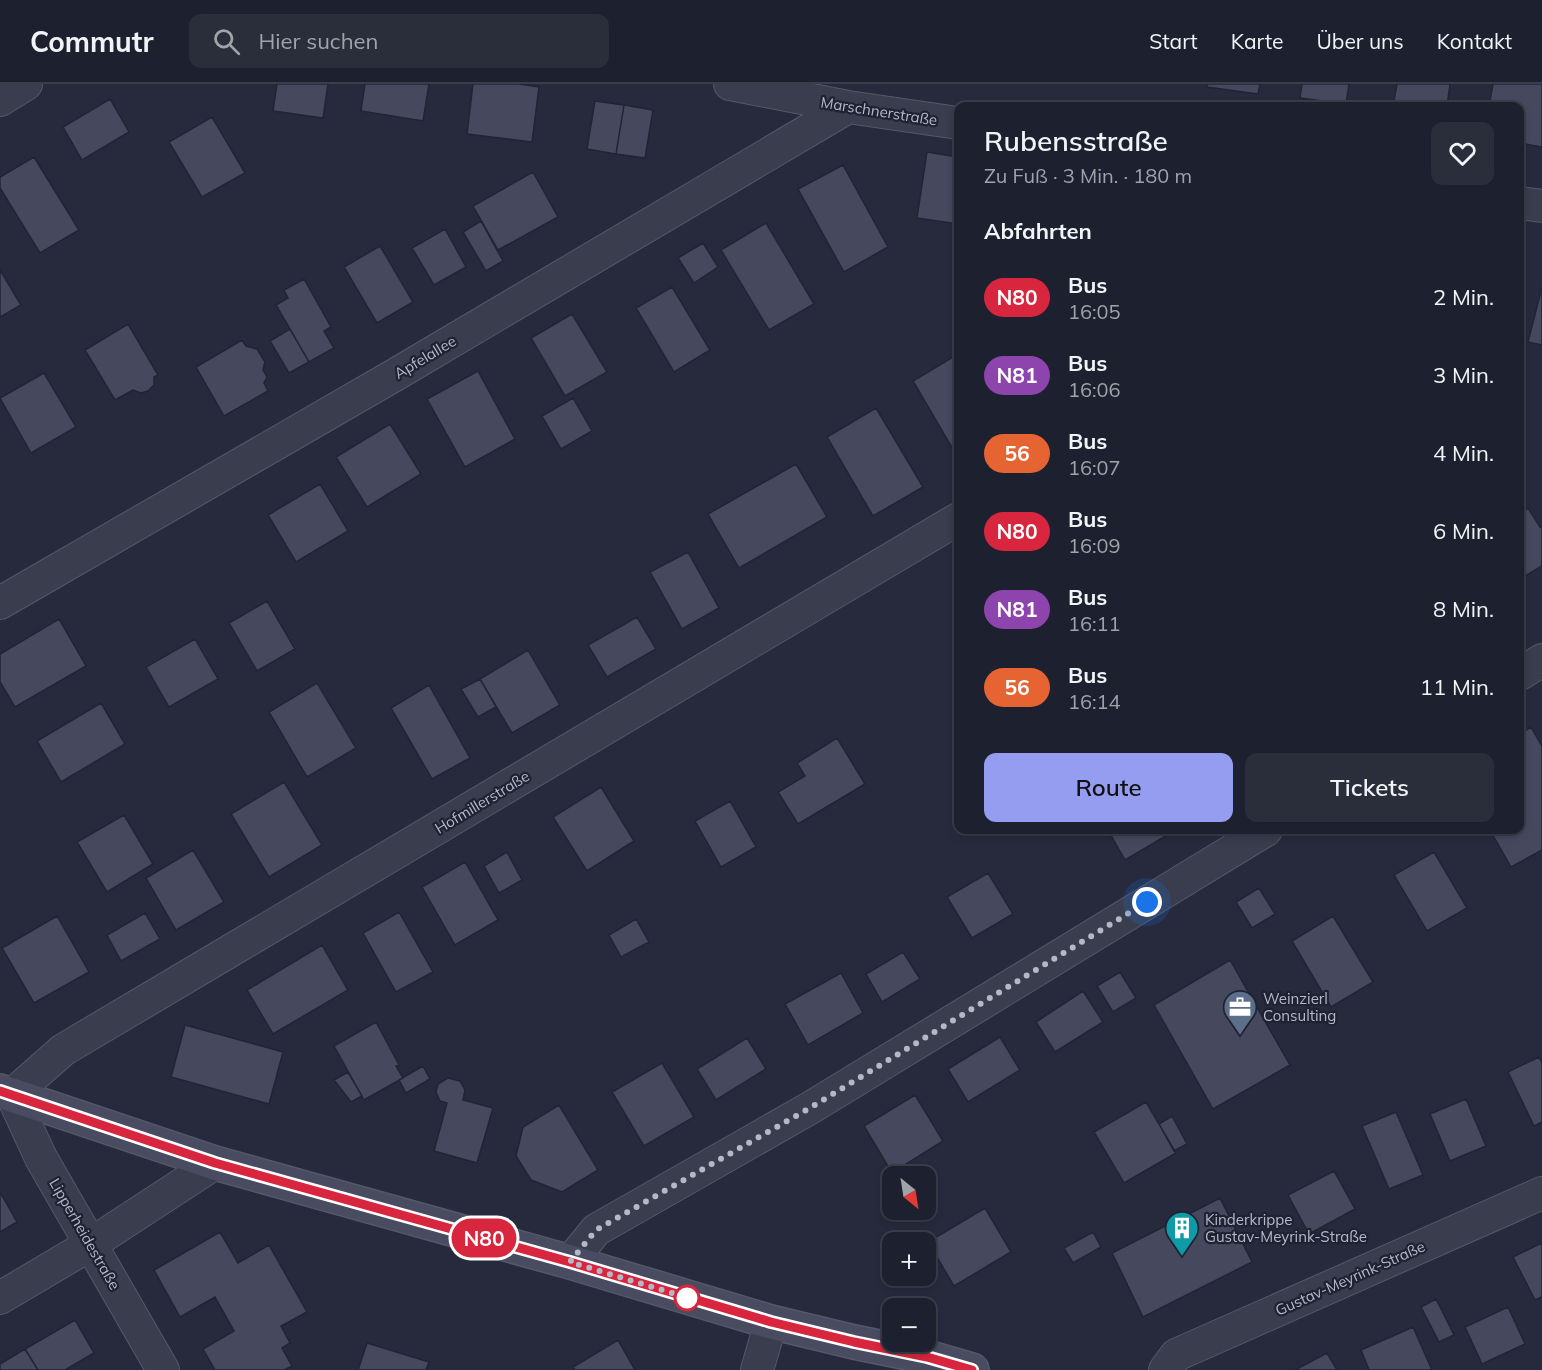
<!DOCTYPE html>
<html lang="de">
<head>
<meta charset="utf-8">
<style>
	:root { --surface:#1d202e; --page:#2a2d3a; --text:#f1f3f6; --muted:#a0a3aa; --line:#3b3e4a; --accent:#949def }
	body { margin:0; font-family:Mulish,sans-serif; background:var(--page); color:var(--text); height:100vh; display:flex; flex-direction:column; font-size:22px; white-space:nowrap }
	* { box-sizing:border-box; margin:0 }
	p { font-size:20px; color:var(--muted) }
	.icon { flex:none; width:33px; height:33px; fill:none; stroke:currentColor; stroke-width:2; stroke-linecap:round; stroke-linejoin:round }
	.map { position:relative; flex:1; overflow:hidden }
	.side { position:absolute; left:954px; top:18px; width:570px; height:732px; display:flex; flex-direction:column; background:var(--surface); border-radius:12px; box-shadow:0 3px 9px #0003,0 0 0 2px var(--line) }
	.side>* { flex:none }
	.badge { padding:0 12px; border-radius:20px; font-size:21px; line-height:39px }
	.needle { width:39px; rotate:150deg }
	.controls { position:absolute; left:882px; top:1082px; display:grid; gap:12px }
	.controls a { display:grid; place-items:center; width:54px; height:54px; border-radius:12px; background:var(--surface); box-shadow:0 3px 9px #0003,0 0 0 2px var(--line); font-size:30px }
	.you { position:absolute; width:30px; height:30px; margin:-15px; border:4px solid #fff; border-radius:50%; background:#1a73e8; box-shadow:0 0 0 9px #1a73e833 }
	.map>.badge { position:absolute; translate:-50% -50%; box-shadow:0 0 0 3px #fff }
	h2 { padding:0 30px; font-size:22px; line-height:54px }
	.round { display:grid; place-items:center; flex:none; width:63px; height:63px; border-radius:12px; background:var(--page) }
	.overview { display:flex; align-items:center; justify-content:space-between; height:102px; padding:0 30px }
	h1 { font-size:28px; font-weight:600; line-height:45px }
	.primary-button { display:flex; gap:12px; margin-top:auto; padding:12px 30px }
	.primary-button a { flex:1; height:69px; border-radius:12px; background:var(--accent); color:#111; font-size:24px; font-weight:600; line-height:69px; text-align:center }
	.primary-button a+a { background:var(--page); color:var(--text) }
	ul { padding:0; list-style:none }
	li { display:flex; align-items:center; gap:18px; height:78px; padding:0 30px }
	li div { flex:1 }
	li b { display:block; font-size:22px }
	li em { font-style:normal }
	li .badge { min-width:66px; font-weight:700; text-align:center }
	header { display:flex; align-items:center; gap:36px; box-sizing:border-box; height:84px; padding:0 30px; background:var(--surface); border-bottom:2px solid var(--line) }
	header strong { font-size:28px }
	nav { display:flex; gap:33px; margin-inline-start:auto; font-size:21px }
	.search { width:420px; height:54px; background:var(--page); display:flex; align-items:center; gap:15px; box-sizing:border-box; padding:0 21px; border-radius:12px; color:var(--muted); font-size:22px }
	.map>svg:first-child { display:block }
</style>
</head>
<body>
<header>
<strong>Commutr</strong>
<div class="search"><svg class="icon" aria-label="search" viewBox="0 0 24 24"><circle cx="10" cy="10" r="6"/><path d="M15 15l6 6"/></svg>Hier suchen</div>
<nav><a>Start</a><a>Karte</a><a>Über uns</a><a>Kontakt</a></nav>
</header>
<div class="map">
<svg width="1542" height="1286" viewBox="0 0 1542 1286">
	<rect width="100%" height="100%" fill="#272a3d"/>
	<path fill="#46495e" stroke="#212434" stroke-width="1.5" d="M 277,0 L 328,0 L 323,34 L 273,27 Z
		M 365,0 L 429,0 L 423,37 L 361,27 Z
		M 473,0 L 519,0 L 539,3 L 532,58 L 467,50 Z
		M 1207,0 L 1260,0 L 1258,10 L 1207,3 Z
		M 1302,0 L 1349,0 L 1346,20 L 1300,14 Z
		M 1397,0 L 1450,0 L 1447,22 L 1393,22 Z
		M 1493,0 L 1542,0 L 1542,63 L 1520,59 L 1520,22 L 1489,22 Z
		M 110,15 L 129,48 L 82,76 L 63,43 Z
		M 595,17 L 624,21 L 616,70 L 587,65 Z
		M 624,21 L 653,26 L 645,74 L 616,70 Z
		M 212,33 L 245,89 L 202,113 L 169,58 Z
		M 927,68 L 958,73 L 958,140 L 917,134 Z
		M 34,73 L 79,146 L 40,169 L 0,104 L 0,93 Z
		M 843,81 L 888,163 L 844,188 L 798,105 Z
		M 533,88 L 558,133 L 498,166 L 473,122 Z
		M 481,137 L 503,177 L 486,187 L 463,148 Z
		M 766,139 L 814,220 L 769,246 L 721,166 Z
		M 445,145 L 466,183 L 434,201 L 412,164 Z
		M 703,159 L 718,183 L 694,199 L 678,174 Z
		M 380,162 L 413,218 L 377,239 L 344,183 Z
		M 0,186 L 21,221 L 0,233 Z
		M 304,195 L 331,243 L 324,247 L 334,264 L 309,278 L 276,221 L 288,214 L 284,206 Z
		M 672,203 L 710,266 L 674,288 L 636,224 Z
		M 1542,203 L 1542,261 L 1528,258 Z
		M 572,230 L 607,288 L 565,312 L 531,254 Z
		M 128,240 L 158,291 L 154,293 L 154,301 L 148,307 L 141,309 L 133,306 L 115,316 L 85,266 Z
		M 290,245 L 309,278 L 289,289 L 270,257 Z
		M 242,256 L 246,262 L 257,265 L 265,278 L 263,286 L 267,293 L 264,299 L 268,307 L 224,332 L 196,283 Z
		M 958,270 L 958,374 L 913,297 Z
		M 478,287 L 515,355 L 465,383 L 427,315 Z
		M 44,289 L 76,343 L 31,369 L 0,314 Z
		M 573,314 L 592,347 L 561,365 L 542,332 Z
		M 876,324 L 923,403 L 873,432 L 827,353 Z
		M 390,340 L 421,390 L 367,423 L 336,373 Z
		M 796,380 L 827,433 L 739,484 L 708,430 Z
		M 320,400 L 348,447 L 296,478 L 268,431 Z
		M 1528,424 L 1540,443 L 1542,442 L 1542,482 L 1525,492 L 1520,483 L 1520,429 Z
		M 688,468 L 719,524 L 682,545 L 650,488 Z
		M 267,517 L 295,565 L 257,587 L 229,539 Z
		M 637,533 L 656,565 L 607,593 L 588,561 Z
		M 59,535 L 86,582 L 15,623 L 0,598 L 0,570 Z
		M 195,555 L 218,595 L 169,623 L 146,583 Z
		M 528,566 L 560,621 L 512,649 L 480,595 Z
		M 480,595 L 496,623 L 478,633 L 461,605 Z
		M 317,599 L 356,664 L 307,693 L 269,628 Z
		M 429,601 L 470,674 L 432,695 L 391,624 Z
		M 101,619 L 125,660 L 61,698 L 37,657 Z
		M 1531,643 L 1542,662 L 1542,766 L 1511,783 L 1490,746 L 1520,746 L 1520,650 Z
		M 837,654 L 865,700 L 798,740 L 778,708 L 805,692 L 797,679 Z
		M 284,698 L 322,761 L 269,793 L 231,730 Z
		M 601,703 L 634,757 L 587,787 L 553,733 Z
		M 730,717 L 756,763 L 721,783 L 695,737 Z
		M 124,731 L 153,780 L 107,808 L 77,758 Z
		M 1108,746 L 1176,746 L 1125,776 Z
		M 193,766 L 224,818 L 176,846 L 146,794 Z
		M 507,768 L 522,796 L 499,809 L 484,782 Z
		M 1434,768 L 1467,824 L 1427,847 L 1394,791 Z
		M 465,778 L 498,836 L 455,861 L 422,803 Z
		M 988,789 L 1013,830 L 972,854 L 947,813 Z
		M 1259,804 L 1275,830 L 1252,844 L 1236,818 Z
		M 399,828 L 433,888 L 396,908 L 363,849 Z
		M 145,829 L 160,855 L 121,877 L 107,851 Z
		M 57,832 L 89,888 L 34,919 L 2,864 Z
		M 1333,832 L 1373,898 L 1331,923 L 1292,857 Z
		M 636,835 L 649,858 L 621,873 L 609,851 Z
		M 322,861 L 348,906 L 273,950 L 247,906 Z
		M 903,868 L 920,895 L 882,918 L 866,890 Z
		M 1230,876 L 1290,981 L 1213,1025 L 1154,921 Z
		M 1120,888 L 1136,914 L 1113,928 L 1097,902 Z
		M 841,889 L 863,929 L 808,961 L 785,920 Z
		M 1083,907 L 1103,938 L 1055,968 L 1036,938 Z
		M 376,938 L 399,981 L 396,982 L 403,994 L 364,1016 L 334,962 Z
		M 185,941 L 283,968 L 269,1020 L 171,993 Z
		M 1000,953 L 1020,986 L 968,1018 L 948,985 Z
		M 747,954 L 766,985 L 716,1016 L 697,985 Z
		M 1539,973 L 1542,979 L 1542,1038 L 1534,1042 L 1508,988 Z
		M 662,979 L 694,1033 L 644,1062 L 612,1008 Z
		M 423,982 L 430,995 L 406,1009 L 399,996 Z
		M 348,988 L 362,1012 L 351,1018 L 334,996 Z
		M 448,994 L 460,997 L 465,1006 L 463,1016 L 493,1024 L 477,1079 L 434,1067 L 447,1019 L 440,1017 L 436,1008 L 438,1000 Z
		M 915,1011 L 943,1057 L 892,1089 L 864,1042 Z
		M 1466,1015 L 1486,1062 L 1450,1077 L 1430,1030 Z
		M 1146,1018 L 1176,1069 L 1124,1099 L 1094,1048 Z
		M 559,1021 L 598,1086 L 562,1108 L 531,1096 L 516,1072 L 523,1043 Z
		M 1396,1028 L 1423,1091 L 1389,1105 L 1362,1042 Z
		M 1172,1032 L 1187,1060 L 1174,1067 L 1159,1040 Z
		M 1334,1087 L 1355,1125 L 1309,1150 L 1288,1111 Z
		M 0,1108 L 17,1138 L 0,1148 Z
		M 1220,1114 L 1252,1178 L 1143,1233 L 1112,1169 Z
		M 985,1124 L 1011,1168 L 954,1202 L 928,1158 Z
		M 220,1148 L 238,1179 L 269,1161 L 307,1228 L 281,1242 L 290,1259 L 282,1264 L 292,1282 L 284,1286 L 215,1286 L 203,1265 L 234,1247 L 215,1213 L 180,1233 L 154,1186 Z
		M 1093,1148 L 1101,1163 L 1073,1179 L 1064,1164 Z
		M 1542,1159 L 1542,1213 L 1535,1216 L 1513,1173 Z
		M 1436,1215 L 1454,1251 L 1439,1258 L 1421,1223 Z
		M 1508,1223 L 1525,1260 L 1482,1280 L 1465,1243 Z
		M 75,1236 L 94,1269 L 65,1286 L 38,1286 L 25,1265 Z
		M 1413,1243 L 1432,1286 L 1369,1286 L 1361,1266 Z
		M 618,1256 L 635,1286 L 575,1286 L 573,1283 Z
		M 367,1259 L 429,1278 L 426,1286 L 358,1286 Z
		M 25,1265 L 38,1286 L 0,1286 L 0,1280 Z
		M 1327,1269 L 1337,1286 L 1295,1286 Z"/>
	<g fill="none" stroke-linecap="round" stroke-linejoin="round">
		<g stroke="#555868" stroke-width="34">
			<path id="street" d="M 730,0 L 848,23 L 958,39
				M 0,16 L 26,0
				M 1520,119 L 1542,122
				M 0,519 L 393,292 L 848,23
				M 1520,590 L 1542,576
				M 570,1178 L 596,1146 L 810,1024 L 1266,746
				M 0,1214 L 91,1160 L 215,1079
				M 163,1286 L 41,1074 L 12,1011 L 63,966 L 958,435
				M 757,1286 L 771,1238
				M 1165,1286 L 1176,1271 L 1542,1109"/>
		</g>
		<g stroke="#555868" stroke-width="36">
			<path id="secondary" d="M 0,1007 L 215,1079 L 570,1178 L 771,1238 L 854,1258 L 927,1273 L 972,1286"/>
		</g>
		<use href="#street" stroke="#3a3d4d" stroke-width="32"/>
		<use href="#secondary" stroke="#494b60" stroke-width="33"/>
	</g>
	<g fill="none" stroke-linecap="round" stroke-linejoin="round">
		<g stroke="#fff" stroke-width="14">
			<path id="line" d="M 0,1007 L 215,1079 L 570,1178 L 771,1238 L 854,1258 L 927,1273 L 972,1286"/>
		</g>
		<use href="#line" stroke="#d7263d" stroke-width="9"/>
		<path stroke="#b6b8c8" stroke-width="6" stroke-dasharray="0 10.8" d="M 687,1214 L 695,1216 L 570,1178 L 596,1146 L 810,1024 L 1147,818"/>
	</g>
	<defs>
		<g id="office-pin" transform="scale(1.725)"><path d="M0 17L-7.5 6A9.5 9.5 0 1 1 7.5 6Z" fill="#5c6f8a" stroke="#1f2232"/><path d="M-6-3h4V-5.5h4V-3h4V5H-6ZM-1-4.5V-3h2v-1.5ZM-6 0V1H6V0Z" fill="#fff"/></g>
		<g id="building-pin" transform="scale(1.725)"><path d="M0 17L-7.5 6A9.5 9.5 0 1 1 7.5 6Z" fill="#0f9aa8" stroke="#1f2232"/><path d="M-4-6H4V6H1V3H-1V6H-4ZM-2.5-4.3h1.7v1.8h-1.7ZM.8-4.3h1.7v1.8H.8ZM-2.5-1h1.7V.8h-1.7ZM.8-1h1.7V.8H.8Z" fill="#fff"/></g>
	</defs>
	<g fill-rule="evenodd">
		<use href="#office-pin" x="1240" y="923"/>
		<use href="#building-pin" x="1182" y="1144"/>
	</g>
	<circle fill="#fff" stroke="#d7263d" stroke-width="3" cx="687" cy="1214" r="12"/>
	<g text-anchor="middle" dominant-baseline="central" stroke-width="4.5" stroke-linejoin="round" paint-order="stroke">
		<g font-size="15" fill="#b6b8c8" stroke="#1f2232">
			<text transform="translate(879 27) rotate(9)">Marschnerstraße</text>
			<text transform="translate(425 273) rotate(-31)">Apfelallee</text>
			<text transform="translate(482 718) rotate(-31)">Hofmillerstraße</text>
			<text transform="translate(85 1150) rotate(60)">Lipperheidestraße</text>
			<text transform="translate(1350 1194) rotate(-24)">Gustav-Meyrink-Straße</text>
		</g>
		<g font-size="15" fill="#b6b8c8" stroke="#1f2232" text-anchor="start">
			<text x="1263" y="914">Weinzierl<tspan x="1263" dy="17">Consulting</tspan></text>
			<text x="1205" y="1135">Kinderkrippe<tspan x="1205" dy="17">Gustav-Meyrink-Straße</tspan></text>
		</g>
	</g>
</svg>
<div class="controls">
<a><svg class="needle" viewBox="-14 -14 28 28"><path d="M0-13l5 13h-10z" fill="#e53935"/><path d="M0 13l5-13h-10z" fill="#a0a3aa"/></svg></a>
<a>+</a>
<a>−</a>
</div>
<div class="you" style="left:1147px;top:818px"></div>
<b class="badge" style="left:484px;top:1154px;background:#d7263d;color:#fff">N80</b>
<section class="side">
<div class="overview"><div><h1>Rubensstraße</h1><p>Zu Fuß · 3 Min. · 180 m</p></div><a class="round"><svg class="icon" aria-label="heart" viewBox="0 0 24 24"><path d="M12 20l-8-8c-3-5 5-10 8-4 3-6 11-1 8 4z"/></svg></a></div>
<h2>Abfahrten</h2>
<ul>
<li><span class="badge" style="background:#d7263d;color:#fff">N80</span><div><b>Bus</b><p>16:05</p></div><em>2 Min.</em></li>
<li><span class="badge" style="background:#8e44ad;color:#fff">N81</span><div><b>Bus</b><p>16:06</p></div><em>3 Min.</em></li>
<li><span class="badge" style="background:#e66432;color:#fff">56</span><div><b>Bus</b><p>16:07</p></div><em>4 Min.</em></li>
<li><span class="badge" style="background:#d7263d;color:#fff">N80</span><div><b>Bus</b><p>16:09</p></div><em>6 Min.</em></li>
<li><span class="badge" style="background:#8e44ad;color:#fff">N81</span><div><b>Bus</b><p>16:11</p></div><em>8 Min.</em></li>
<li><span class="badge" style="background:#e66432;color:#fff">56</span><div><b>Bus</b><p>16:14</p></div><em>11 Min.</em></li>
</ul>
<div class="primary-button"><a>Route</a><a>Tickets</a></div>
</section>
</div>
</body>
</html>
